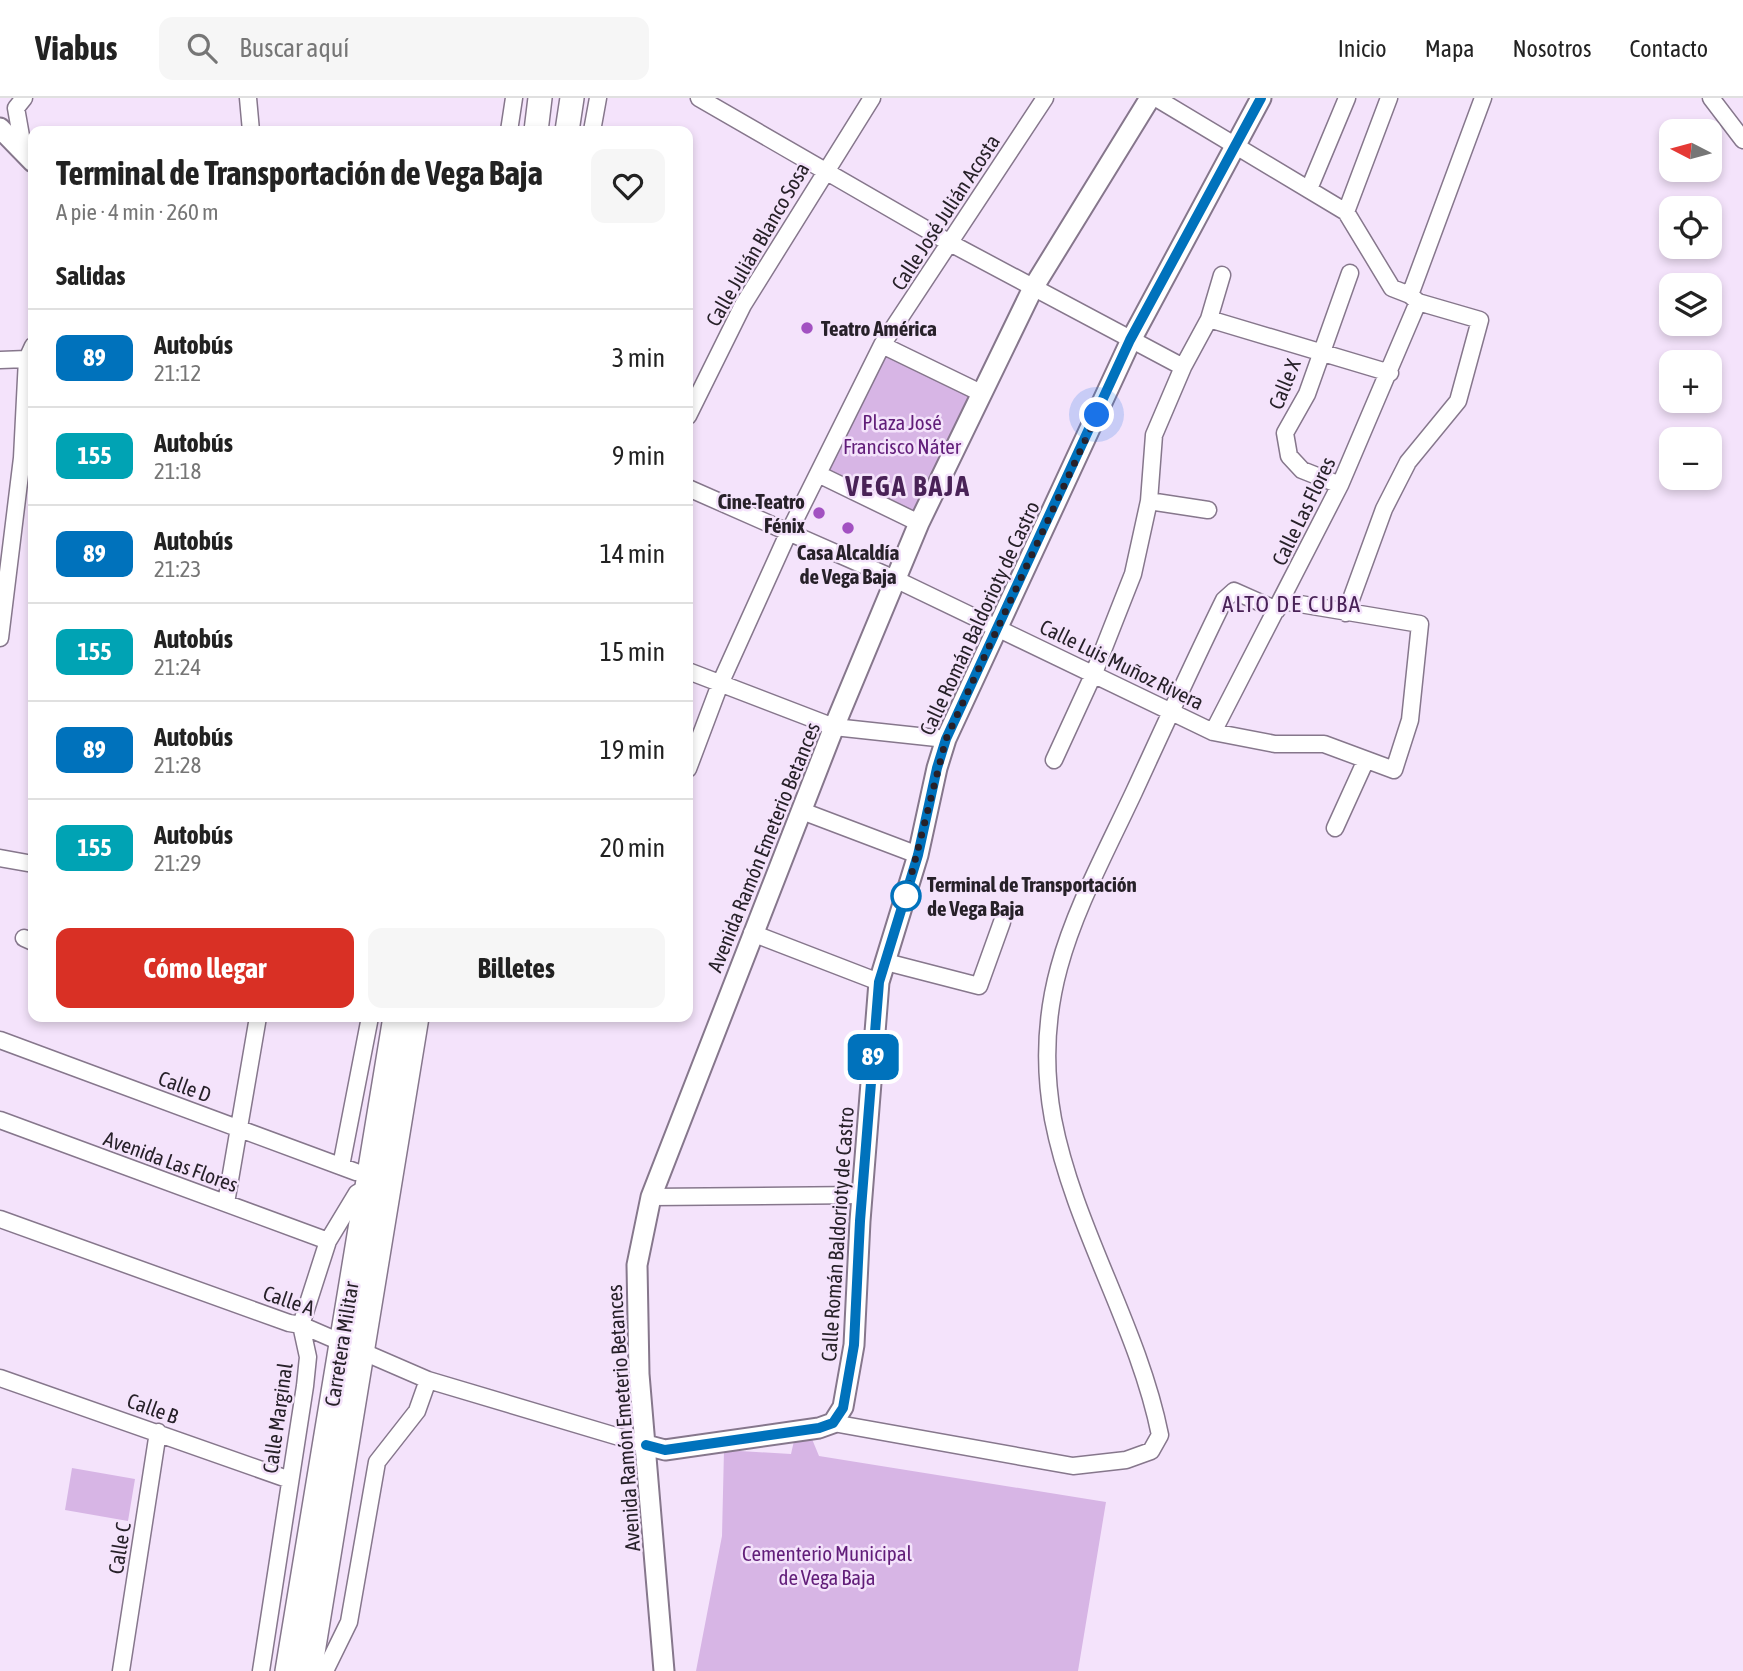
<!DOCTYPE html>
<html lang="es">
<head>
<meta charset="utf-8">
<style>
	:root { --surface:#fff; --page:#f6f6f6; --text:#222; --muted:#767676; --line:#e0e0e0; --accent:#d93025 }
	body { margin:0; font-family:"Asap Condensed",sans-serif; background:var(--page); color:var(--text); height:100vh; display:flex; flex-direction:column; font-size:26px; white-space:nowrap }
	* { box-sizing:border-box; margin:0 }
	p { font-size:23px; color:var(--muted) }
	.icon { flex:none; width:38px; height:38px; fill:none; stroke:currentColor; stroke-width:2; stroke-linecap:round; stroke-linejoin:round }
	.map { position:relative; flex:1; overflow:hidden }
	.panel { position:absolute; left:28px; top:28px; width:665px; height:896px; display:flex; flex-direction:column; background:var(--surface); border-radius:14px; box-shadow:0 4px 10px #0003 }
	.panel>* { flex:none }
	.badge { padding:0 14px; border-radius:10px; font-size:24px; line-height:46px }
	.needle { width:46px; rotate:276deg }
	.fabs { position:absolute; left:1659px; top:21px; display:grid; gap:14px }
	.fabs a { display:grid; place-items:center; width:63px; height:63px; border-radius:14px; background:var(--surface); box-shadow:0 4px 10px #0003; font-size:35px }
	.you { position:absolute; width:35px; height:35px; margin:-18px; border:5px solid #fff; border-radius:50%; background:#1a73e8; box-shadow:0 0 0 10px #1a73e833 }
	.map>.badge { position:absolute; translate:-50% -50%; box-shadow:0 0 0 4px #fff }
	h2 { padding:0 28px; font-size:26px; line-height:63px }
	.round { display:grid; place-items:center; flex:none; width:74px; height:74px; border-radius:14px; background:var(--page) }
	.summary { display:flex; align-items:center; justify-content:space-between; height:119px; padding:0 28px }
	h1 { font-size:33px; font-weight:700; line-height:52px }
	.button { display:flex; gap:14px; margin-top:auto; padding:14px 28px }
	.button a { flex:1; height:80px; border-radius:14px; background:var(--accent); color:#fff; font-size:28px; font-weight:700; line-height:80px; text-align:center }
	.button a+a { background:var(--page); color:var(--text) }
	ul { padding:0; list-style:none }
	li { display:flex; align-items:center; gap:21px; height:98px; padding:0 28px; border-top:2px solid var(--line) }
	li div { flex:1 }
	li b { display:block; font-size:26px }
	li em { font-style:normal }
	li .badge { min-width:77px; font-weight:700; text-align:center }
	header { display:flex; align-items:center; gap:42px; box-sizing:border-box; height:98px; padding:0 35px; background:var(--surface); border-bottom:2px solid var(--line) }
	header strong { font-size:33px }
	nav { display:flex; gap:38px; margin-inline-start:auto; font-size:24px }
	.search { width:490px; height:63px; background:var(--page); display:flex; align-items:center; gap:18px; box-sizing:border-box; padding:0 24px; border-radius:14px; color:var(--muted); font-size:26px }
	.map>svg:first-child { display:block }
</style>
</head>
<body>
<header>
<strong>Viabus</strong>
<div class="search"><svg class="icon" aria-label="search" viewBox="0 0 24 24"><circle cx="10" cy="10" r="6"/><path d="M15 15l6 6"/></svg>Buscar aquí</div>
<nav><a>Inicio</a><a>Mapa</a><a>Nosotros</a><a>Contacto</a></nav>
</header>
<div class="map">
<svg width="1743" height="1573" viewBox="0 0 1743 1573">
	<rect width="100%" height="100%" fill="#f4e3fb"/>
	<path fill="#d7b5e5" d="M 886,252 L 978,297 L 918,419 L 827,374 Z
		M 812,1341 L 819,1358 L 1106,1404 L 1078,1573 L 696,1573 L 722,1438 L 724,1352 L 791,1356 L 794,1343 Z
		M 72,1370 L 135,1381 L 128,1423 L 65,1412 Z"/>
	<g fill="none" stroke-linecap="round" stroke-linejoin="round">
		<g stroke="#86778c" stroke-width="19">
			<path id="minor" d="M 248,0 L 251,33
				M 699,0 L 950,145 L 1183,269
				M 1156,0 L 1346,114 L 1392,190 L 1410,197 L 1418,204 L 1480,222 L 1458,303 L 1408,364 L 1384,411 L 1346,515
				M 1711,0 L 1743,42
				M 509,33 L 514,0
				M 592,33 L 598,0
				M 24,55 L 16,10 L 24,0
				M 1309,91 L 1347,0
				M 1346,114 L 1389,0
				M 1410,197 L 1483,0
				M 1209,221 L 1390,275
				M 882,247 L 981,295
				M 0,262 L 27,261
				M 688,318 L 743,207 L 872,0
				M 818,376 L 919,425
				M 1340,387 L 1302,372 L 1289,358 L 1285,335 L 1307,296 L 1350,175
				M 688,390 L 895,481 L 1213,634 L 1275,646 L 1324,646 L 1394,672 L 1410,622 L 1420,526 L 1282,503
				M 1149,403 L 1208,412
				M 0,540 L 22,360 L 27,261 L 33,248
				M 688,573 L 834,629 L 946,641
				M 1213,634 L 1340,387 L 1418,204
				M 1054,662 L 1094,575 L 1133,476 L 1149,403 L 1154,337 L 1183,269 L 1209,221 L 1222,177
				M 688,671 L 720,586 L 786,440 L 882,247 L 1045,0
				M 802,713 L 918,757
				M 1335,730 L 1365,664
				M 0,760 L 33,766
				M 752,835 L 879,884
				M 24,840 L 33,844
				M 886,864 L 979,888 L 1002,824
				M 0,942 L 356,1074
				M 0,1022 L 328,1143
				M 341,1068 L 370,919
				M 651,1099 L 862,1097
				M 226,1105 L 258,919
				M 0,1121 L 289,1225 L 301,1227 L 428,1282 L 646,1347
				M 0,1280 L 290,1382
				M 833,1325 L 1073,1368 L 1126,1362 L 1151,1353 L 1160,1337 C 1138,1228 1074,1130 1053,1021 C 1029,890 1081,807 1134,694 C 1164,629 1193,565 1224,502 L 1234,493 L 1277,512
				M 121,1573 L 158,1334
				M 261,1573 L 305,1288 L 308,1259 L 301,1227 L 328,1143 L 357,1095 L 368,1089
				M 325,1573 L 349,1524 L 377,1364 L 417,1313 L 428,1282"/>
		</g>
		<g stroke="#86778c" stroke-width="23">
			<path id="tertiary" d="M 0,30 L 33,64
				M 646,1347 L 665,1352 L 819,1330 L 833,1325 L 843,1309 L 854,1247 L 860,1123 L 879,884 L 918,757 L 937,670 L 946,641 L 1131,242 L 1261,0
				M 664,1573 L 639,1276 L 637,1167 L 651,1099 L 834,629 L 919,425 L 1033,190 L 1150,0"/>
		</g>
		<g stroke="#86778c" stroke-width="26">
			<path id="secondary" d="M 536,33 L 540,0
				M 567,33 L 572,0
				M 287,1573 L 395,919
				M 310,1573 L 417,919"/>
		</g>
		<use href="#minor" stroke="#fff" stroke-width="16"/>
		<use href="#tertiary" stroke="#fff" stroke-width="19"/>
		<use href="#secondary" stroke="#fff" stroke-width="23"/>
	</g>
	<g fill="none" stroke-linecap="round" stroke-linejoin="round">
		<g stroke="#fff" stroke-width="16">
			<path id="line" d="M 646,1347 L 665,1352 L 819,1330 L 833,1325 L 843,1310 L 854,1247 L 860,1123 L 879,884 L 918,757 L 937,670 L 946,641 L 1130,242 L 1261,0"/>
		</g>
		<use href="#line" stroke="#0072bc" stroke-width="10"/>
		<path stroke="#272129" stroke-width="7" stroke-dasharray="0 12.6" d="M 906,798 L 946,641 L 1097,317"/>
	</g>
	<g fill="#a251c1" stroke="#f4e3fb" stroke-width="2.5">
		<circle cx="807" cy="230" r="7"/>
		<circle cx="819" cy="415" r="7"/>
		<circle cx="848" cy="430" r="7"/>
	</g>
	<circle fill="#fff" stroke="#0072bc" stroke-width="3.5" cx="906" cy="798" r="14"/>
	<g text-anchor="middle" dominant-baseline="central" stroke-width="5" stroke-linejoin="round" paint-order="stroke">
		<g font-size="21" fill="#272129" stroke="#f4e3fb">
			<text transform="translate(945 114) rotate(-57)">Calle José Julián Acosta</text>
			<text transform="translate(757 146) rotate(-60)">Calle Julián Blanco Sosa</text>
			<text transform="translate(1284 286) rotate(-68)">Calle X</text>
			<text transform="translate(1303 413) rotate(-64)">Calle Las Flores</text>
			<text transform="translate(979 520) rotate(-65)">Calle Román Baldorioty de Castro</text>
			<text transform="translate(1122 566) rotate(26)">Calle Luis Muñoz Rivera</text>
			<text transform="translate(763 749) rotate(-68)">Avenida Ramón Emeterio Betances</text>
			<text transform="translate(185 988) rotate(20)">Calle D</text>
			<text transform="translate(171 1063) rotate(20)">Avenida Las Flores</text>
			<text transform="translate(837 1136) rotate(-86)">Calle Román Baldorioty de Castro</text>
			<text transform="translate(289 1202) rotate(19)">Calle A</text>
			<text transform="translate(341 1246) rotate(-81)">Carretera Militar</text>
			<text transform="translate(153 1310) rotate(20)">Calle B</text>
			<text transform="translate(277 1320) rotate(-82)">Calle Marginal</text>
			<text transform="translate(623 1320) rotate(-94)">Avenida Ramón Emeterio Betances</text>
			<text transform="translate(119 1450) rotate(-81)">Calle C</text>
		</g>
		<g font-size="21" font-weight="bold" fill="#272129" stroke="#f4e3fb" text-anchor="start">
			<text x="821" y="230">Teatro América</text>
			<text x="805" y="403" text-anchor="end">Cine-Teatro<tspan x="805" dy="24">Fénix</tspan></text>
			<text x="848" y="454" text-anchor="middle">Casa Alcaldía<tspan x="848" dy="24">de Vega Baja</tspan></text>
		</g>
		<g font-size="21" fill="#611d79" stroke="#f4e3fb">
			<text x="902" y="324">Plaza José<tspan x="902" dy="24">Francisco Náter</tspan></text>
			<text x="827" y="1455">Cementerio Municipal<tspan x="827" dy="24">de Vega Baja</tspan></text>
		</g>
		<g font-size="21" font-weight="bold" fill="#272129" stroke="#f4e3fb" text-anchor="start">
			<text x="927" y="786">Terminal de Transportación<tspan x="927" dy="24">de Vega Baja</tspan></text>
		</g>
		<g font-size="23" letter-spacing="2" fill="#492257" stroke="#f4e3fb">
			<text x="1292" y="506">ALTO DE CUBA</text>
		</g>
		<g font-size="28" font-weight="bold" letter-spacing="2" fill="#492257" stroke="#f4e3fb">
			<text x="908" y="388">VEGA BAJA</text>
		</g>
	</g>
</svg>
<div class="fabs">
<a><svg class="needle" viewBox="-14 -14 28 28"><path d="M0-13l5 13h-10z" fill="#e53935"/><path d="M0 13l5-13h-10z" fill="#767676"/></svg></a>
<a><svg class="icon" aria-label="locate" viewBox="0 0 24 24"><circle cx="12" cy="12" r="6"/><path d="M12 2v4M12 18v4M2 12h4M18 12h4"/></svg></a>
<a><svg class="icon" aria-label="layers" viewBox="0 0 24 24"><path d="M12 4l9 5-9 5-9-5zM3 14l9 5 9-5"/></svg></a>
<a>+</a>
<a>−</a>
</div>
<div class="you" style="left:1097px;top:317px"></div>
<b class="badge" style="left:873px;top:959px;background:#0072bc;color:#fff">89</b>
<section class="panel">
<div class="summary"><div><h1>Terminal de Transportación de Vega Baja</h1><p>A pie · 4 min · 260 m</p></div><a class="round"><svg class="icon" aria-label="heart" viewBox="0 0 24 24"><path d="M12 20l-8-8c-3-5 5-10 8-4 3-6 11-1 8 4z"/></svg></a></div>
<h2>Salidas</h2>
<ul>
<li><span class="badge" style="background:#0072bc;color:#fff">89</span><div><b>Autobús</b><p>21:12</p></div><em>3 min</em></li>
<li><span class="badge" style="background:#00a3b4;color:#fff">155</span><div><b>Autobús</b><p>21:18</p></div><em>9 min</em></li>
<li><span class="badge" style="background:#0072bc;color:#fff">89</span><div><b>Autobús</b><p>21:23</p></div><em>14 min</em></li>
<li><span class="badge" style="background:#00a3b4;color:#fff">155</span><div><b>Autobús</b><p>21:24</p></div><em>15 min</em></li>
<li><span class="badge" style="background:#0072bc;color:#fff">89</span><div><b>Autobús</b><p>21:28</p></div><em>19 min</em></li>
<li><span class="badge" style="background:#00a3b4;color:#fff">155</span><div><b>Autobús</b><p>21:29</p></div><em>20 min</em></li>
</ul>
<div class="button"><a>Cómo llegar</a><a>Billetes</a></div>
</section>
</div>
</body>
</html>
